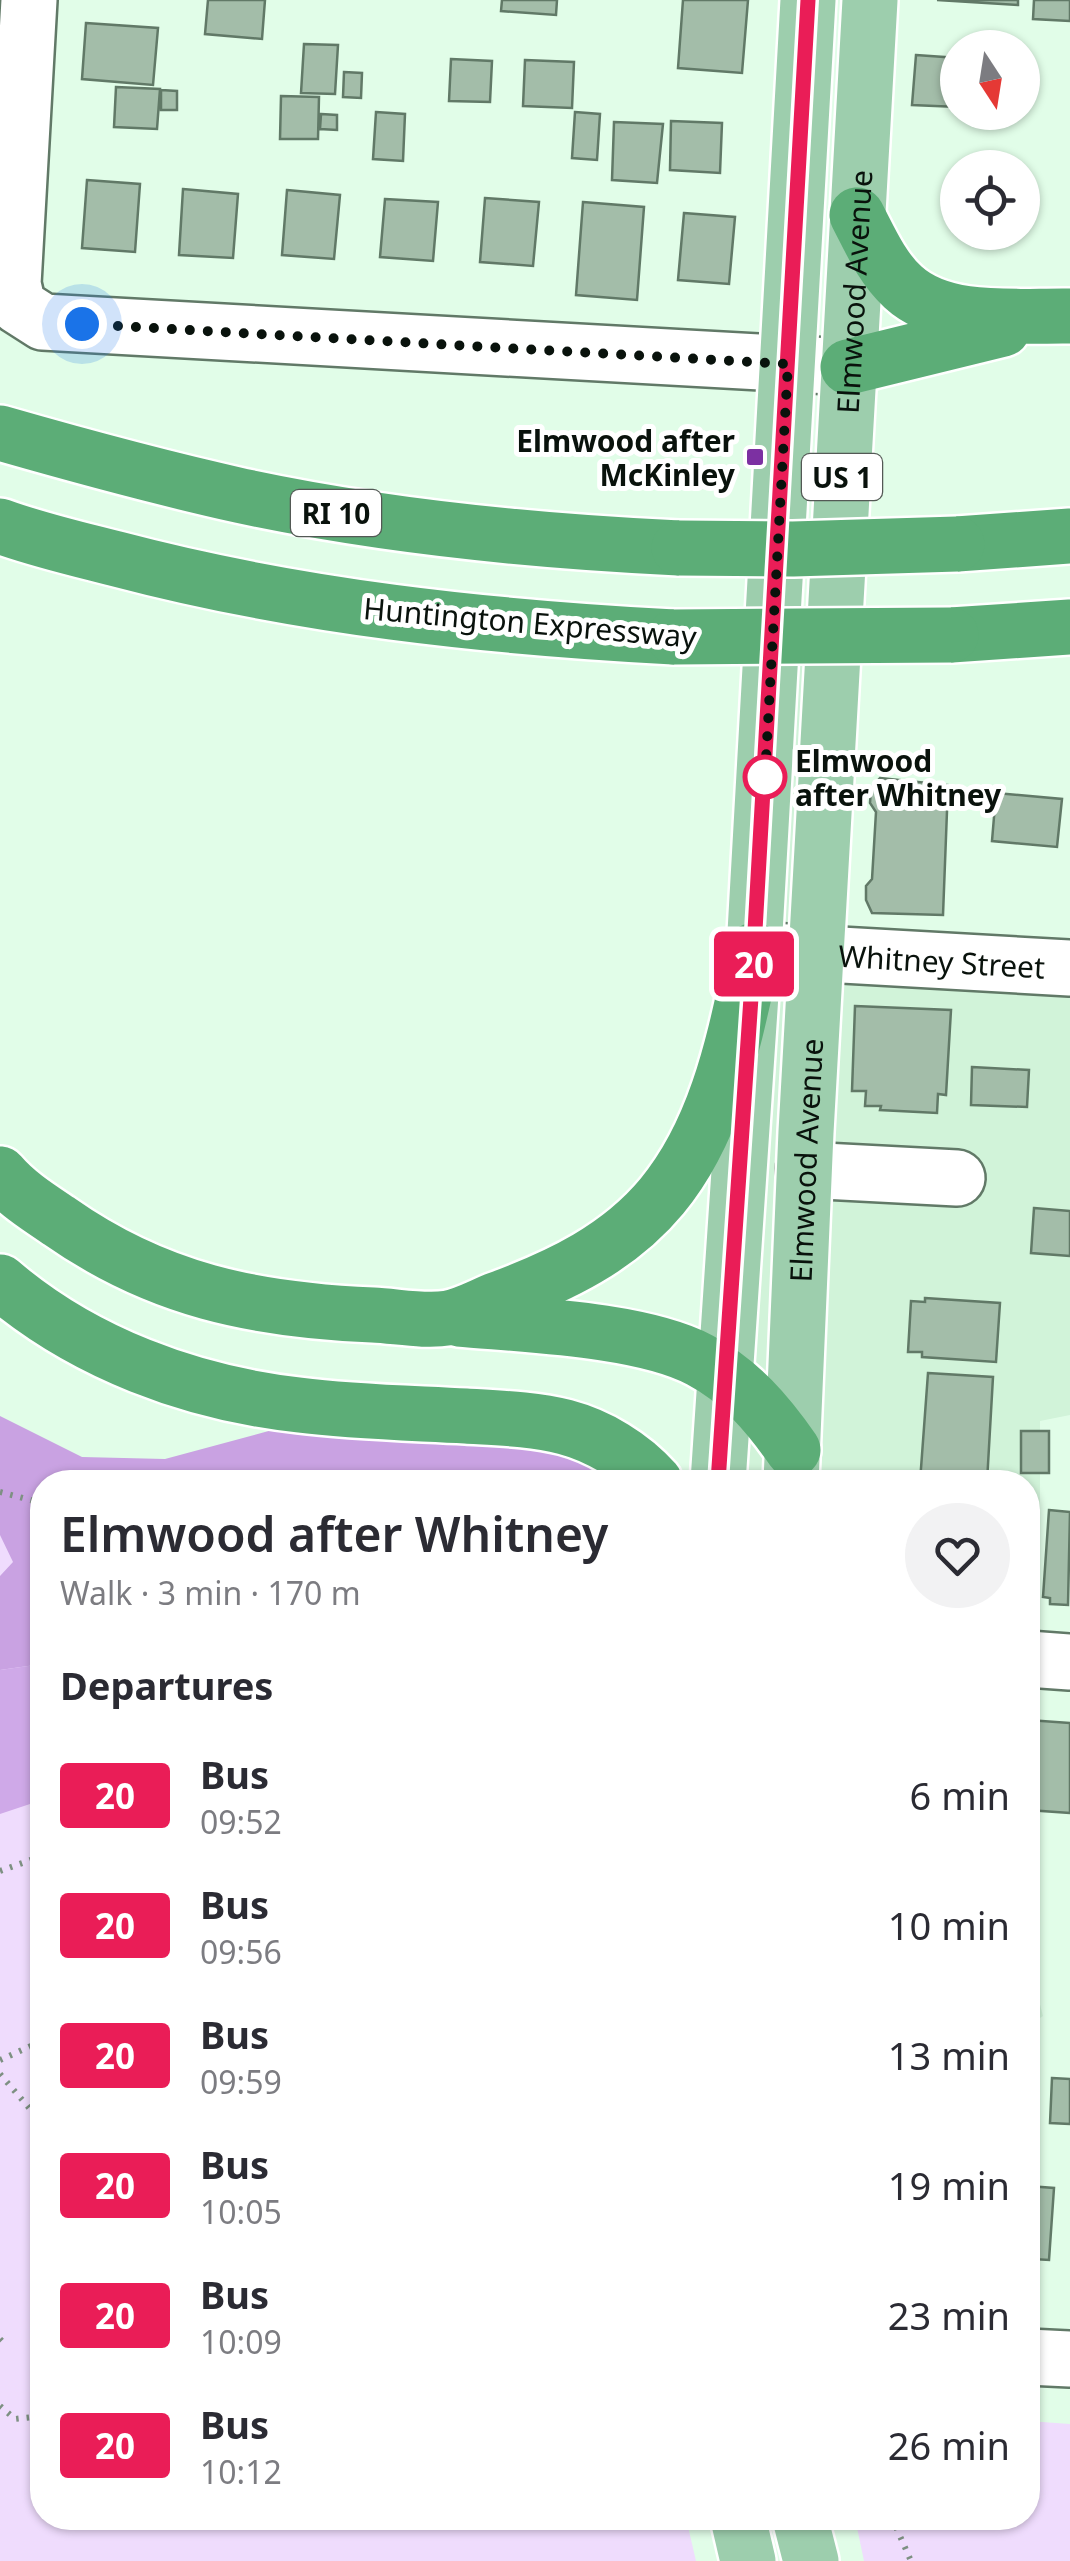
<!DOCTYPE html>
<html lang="en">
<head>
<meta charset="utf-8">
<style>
	:root { --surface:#fff; --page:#f2f2f3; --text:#2b2b33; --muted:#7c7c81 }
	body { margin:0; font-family:"Noto Sans",sans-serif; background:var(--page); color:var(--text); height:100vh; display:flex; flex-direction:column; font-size:38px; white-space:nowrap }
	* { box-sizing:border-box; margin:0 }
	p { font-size:32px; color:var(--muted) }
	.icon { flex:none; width:55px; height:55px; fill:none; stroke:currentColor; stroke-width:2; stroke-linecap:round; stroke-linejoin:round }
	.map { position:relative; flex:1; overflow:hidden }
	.sheet { position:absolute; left:30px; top:1470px; width:1010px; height:1060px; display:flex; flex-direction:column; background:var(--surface); border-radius:40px; box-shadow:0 2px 8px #0004 }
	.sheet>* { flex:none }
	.badge { padding:0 20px; border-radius:8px; font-size:35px; line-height:65px }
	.needle { width:65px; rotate:168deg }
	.controls { position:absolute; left:940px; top:30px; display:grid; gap:20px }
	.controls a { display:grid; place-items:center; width:100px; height:100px; border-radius:50%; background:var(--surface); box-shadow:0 2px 8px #0004; font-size:50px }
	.you { position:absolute; width:50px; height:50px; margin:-25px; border:8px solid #fff; border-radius:50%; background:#1a73e8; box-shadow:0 0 0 15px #1a73e833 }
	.map>.badge { position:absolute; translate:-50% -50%; box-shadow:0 0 0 5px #fff }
	h2 { padding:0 30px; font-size:38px; line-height:90px }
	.round { display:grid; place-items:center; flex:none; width:105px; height:105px; border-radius:52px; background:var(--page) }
	.head { display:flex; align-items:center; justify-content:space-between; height:170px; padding:0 30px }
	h1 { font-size:48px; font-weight:600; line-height:75px }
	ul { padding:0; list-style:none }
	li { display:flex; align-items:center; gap:30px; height:130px; padding:0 30px }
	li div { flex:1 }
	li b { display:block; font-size:38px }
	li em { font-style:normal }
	li .badge { min-width:110px; font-weight:700; text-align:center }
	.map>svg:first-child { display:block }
</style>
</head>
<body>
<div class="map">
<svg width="1070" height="2561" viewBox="0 0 1070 2561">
	<rect width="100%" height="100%" fill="#e1fde8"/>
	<path fill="#d1f3d9" d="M 809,651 L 802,934 L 1070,960 L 1070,1415 L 1040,1421 L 1040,1639 L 1033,1676 L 1028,1743 L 1028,1482 L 706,1482 L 760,653 Z
		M 1028,1958 L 1043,2016 L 1028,2026 Z"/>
	<path fill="#efdcfd" d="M 0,1475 L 42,1487 L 42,2518 L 686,2518 L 696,2561 L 0,2561 Z
		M 1028,2421 L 1070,2424 L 1070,2561 L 864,2561 L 855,2518 L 1028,2518 Z"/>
	<path fill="#c9a2e2" d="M 0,1416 L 82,1457 L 165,1459 L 276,1429 L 549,1448 L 592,1466 L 606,1482 L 42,1482 L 42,1664 L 0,1670 L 0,1576 L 13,1562 L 0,1535 Z"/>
	<path fill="#cfa9e8" d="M 42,1664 L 42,1800 L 0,1814 L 0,1670 Z"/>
	<path fill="#a3bda9" stroke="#617967" stroke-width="2.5" d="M 208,0 L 265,0 L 262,39 L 205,34 Z
		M 502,0 L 557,0 L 556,15 L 501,11 Z
		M 683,0 L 748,0 L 742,73 L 678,68 Z
		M 937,0 L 1018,0 L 1018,5 Z
		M 1034,0 L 1070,0 L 1070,21 L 1033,19 Z
		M 86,23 L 158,28 L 153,85 L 82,79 Z
		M 304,44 L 338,45 L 335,94 L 301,93 Z
		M 916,55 L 958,58 L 958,107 L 912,105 Z
		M 451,59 L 492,61 L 490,102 L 449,101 Z
		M 525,60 L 574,62 L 572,108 L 523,106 Z
		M 344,72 L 362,73 L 361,98 L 343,97 Z
		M 116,87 L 160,89 L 157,129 L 114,127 Z
		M 161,90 L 177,91 L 177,110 L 161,110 Z
		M 281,96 L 319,97 L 318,139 L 280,139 Z
		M 376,112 L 405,114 L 403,161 L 373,159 Z
		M 575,112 L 600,114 L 597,160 L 572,158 Z
		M 321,114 L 337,115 L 337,130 L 320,129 Z
		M 671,121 L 722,123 L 720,173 L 670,170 Z
		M 614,122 L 663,124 L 657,183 L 612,180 Z
		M 87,180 L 140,184 L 135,252 L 82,248 Z
		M 183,189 L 238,194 L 233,258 L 179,255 Z
		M 287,190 L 340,195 L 334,259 L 282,255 Z
		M 485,198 L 539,202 L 533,266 L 480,262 Z
		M 385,199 L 438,202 L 433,261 L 380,257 Z
		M 583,202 L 644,207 L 637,300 L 576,295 Z
		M 684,213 L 735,217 L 729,284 L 678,280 Z
		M 880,778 L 948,785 L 943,915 L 872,913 L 866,900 L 866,886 L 872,879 L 876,812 L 870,803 L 871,788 Z
		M 996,793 L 1062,799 L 1057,847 L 992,841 Z
		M 855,1006 L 951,1010 L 946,1095 L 938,1094 L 937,1113 L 880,1110 L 881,1106 L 865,1106 L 866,1091 L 852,1091 Z
		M 972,1067 L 1029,1070 L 1027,1107 L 971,1105 Z
		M 1034,1208 L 1070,1211 L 1070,1256 L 1031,1253 Z
		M 925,1298 L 1000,1303 L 996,1362 L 922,1357 L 922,1352 L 908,1352 L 911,1301 L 925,1302 Z
		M 928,1373 L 993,1377 L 987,1482 L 920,1482 Z
		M 1021,1431 L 1049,1431 L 1049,1473 L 1021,1473 Z
		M 1049,1510 L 1070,1512 L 1068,1605 L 1050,1604 L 1050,1598 L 1043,1597 Z
		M 1028,1720 L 1070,1723 L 1070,1813 L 1028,1810 Z
		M 1052,2078 L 1070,2079 L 1070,2124 L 1050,2123 Z
		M 1028,2186 L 1054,2188 L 1049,2260 L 1033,2259 L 1032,2276 L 1028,2276 Z"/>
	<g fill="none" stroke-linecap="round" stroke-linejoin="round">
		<g stroke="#617967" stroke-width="60">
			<g id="minor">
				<path d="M 29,0 L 13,284 L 18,306 L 43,322 L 848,367"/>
				<path id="s1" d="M 754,950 L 1070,968"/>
				<path d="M 804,1170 L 957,1178"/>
				<path d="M 1028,1659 L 1070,1662"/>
				<path d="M 1028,2357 L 1070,2359"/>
			</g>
		</g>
		<g stroke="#fff" stroke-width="60">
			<g id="major">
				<path d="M 718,1482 L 754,950 L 808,0"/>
				<path id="s2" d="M 791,1482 L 806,1132 L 870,0"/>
				<path d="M 738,2518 L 748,2561"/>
				<path d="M 800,2518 L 811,2561"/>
			</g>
		</g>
		<g stroke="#fff" stroke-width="60">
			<path id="highway" d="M 857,215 C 870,240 882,268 903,287 C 944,325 1019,315 1070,316
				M 848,367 L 1003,329
				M 0,433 C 80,456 161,478 242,496 C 386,527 532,541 679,548
				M 0,526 C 38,540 78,549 117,559 C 299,607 486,627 674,637
				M 957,544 L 1070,536
				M 951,635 L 1070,627
				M 0,1174 C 16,1193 38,1207 59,1221 C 157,1290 254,1310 373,1315 C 396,1316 425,1322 448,1318 C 465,1315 482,1305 498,1299 C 560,1276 619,1248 662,1196 C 719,1127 735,1035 754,950
				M 0,1282 C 83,1353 191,1393 299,1405 C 354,1412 411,1413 466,1416 C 499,1418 534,1419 565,1427 C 599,1436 632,1456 655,1482
				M 459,1319 C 525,1325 642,1329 700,1360 C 740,1381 768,1414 793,1450"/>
		</g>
		<path stroke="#7d9082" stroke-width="6" stroke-dasharray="2.5 8" stroke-linecap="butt" d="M 0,1492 L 42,1503
			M 0,1871 L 42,1856
			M 0,2060 L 42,2041
			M 0,2074 L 42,2123
			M 0,2339 L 2,2341
			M 0,2406 L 15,2419 L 42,2416
			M 892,2518 L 911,2561"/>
		<use href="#minor" stroke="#fff" stroke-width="55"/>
		<use href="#major" stroke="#9dcead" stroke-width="55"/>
		<use href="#highway" stroke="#5cad77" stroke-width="55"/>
		<g stroke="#fff" stroke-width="60" stroke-linecap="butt">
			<path id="highway-bridge" d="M 679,548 L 793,549 L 957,544
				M 674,637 L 951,635"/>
		</g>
		<use href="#highway-bridge" stroke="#5cad77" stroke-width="55"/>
	</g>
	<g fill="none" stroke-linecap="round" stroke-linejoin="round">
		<g stroke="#fff" stroke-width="22">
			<path id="line" d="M 718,1482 L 752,983 L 808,0"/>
		</g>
		<use href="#line" stroke="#ea1d57" stroke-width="15"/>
		<path stroke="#09120c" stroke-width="10" stroke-dasharray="0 18" d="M 82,324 L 788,364 L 765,777"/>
	</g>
	<rect fill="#7c30a2" stroke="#fff" stroke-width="4" x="745" y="447" width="20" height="20" rx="5"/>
	<circle fill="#fff" stroke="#ea1d57" stroke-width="5" cx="765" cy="777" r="20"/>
	<g text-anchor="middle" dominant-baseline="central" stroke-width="10" stroke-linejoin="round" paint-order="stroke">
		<g fill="#fff" stroke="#535955" stroke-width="2.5">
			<rect x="802" y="454" width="80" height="46" rx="8"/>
			<rect x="291" y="490" width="90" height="46" rx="8"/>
		</g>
		<g font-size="28" font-weight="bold" fill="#09120c">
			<text x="842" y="477">US 1</text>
			<text x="336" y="513">RI 10</text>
		</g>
		<g font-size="30" fill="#09120c" stroke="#fff">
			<text stroke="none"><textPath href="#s2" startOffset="1192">Elmwood Avenue</textPath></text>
			<text transform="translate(530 622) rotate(5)">Huntington Expressway</text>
			<text stroke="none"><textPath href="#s1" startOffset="188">Whitney Street</textPath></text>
			<text stroke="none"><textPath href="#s2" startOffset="322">Elmwood Avenue</textPath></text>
		</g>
		<g font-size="30" font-weight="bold" fill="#09120c" stroke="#fff" text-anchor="end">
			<text x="735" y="440">Elmwood after<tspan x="735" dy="34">McKinley</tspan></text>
		</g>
		<g font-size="30" font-weight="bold" fill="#09120c" stroke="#fff" text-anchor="start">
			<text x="795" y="760">Elmwood<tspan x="795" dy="34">after Whitney</tspan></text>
		</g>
	</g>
</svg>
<div class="controls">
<a><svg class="needle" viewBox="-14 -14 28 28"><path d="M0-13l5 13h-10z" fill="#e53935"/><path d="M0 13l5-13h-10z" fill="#7c7c81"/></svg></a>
<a><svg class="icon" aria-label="locate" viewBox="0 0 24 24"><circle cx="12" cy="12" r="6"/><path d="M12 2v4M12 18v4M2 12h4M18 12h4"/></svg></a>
</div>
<div class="you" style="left:82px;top:324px"></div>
<b class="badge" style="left:754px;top:964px;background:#ea1d57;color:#fff">20</b>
<section class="sheet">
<div class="head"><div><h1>Elmwood after Whitney</h1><p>Walk · 3 min · 170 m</p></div><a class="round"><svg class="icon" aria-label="heart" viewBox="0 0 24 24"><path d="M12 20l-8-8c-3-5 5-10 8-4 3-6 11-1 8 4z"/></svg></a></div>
<h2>Departures</h2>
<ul>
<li><span class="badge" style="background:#ea1d57;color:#fff">20</span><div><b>Bus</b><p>09:52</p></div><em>6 min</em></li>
<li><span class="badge" style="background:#ea1d57;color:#fff">20</span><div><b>Bus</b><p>09:56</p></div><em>10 min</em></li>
<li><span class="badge" style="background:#ea1d57;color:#fff">20</span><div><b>Bus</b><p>09:59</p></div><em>13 min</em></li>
<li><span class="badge" style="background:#ea1d57;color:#fff">20</span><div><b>Bus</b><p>10:05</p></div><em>19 min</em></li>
<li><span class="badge" style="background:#ea1d57;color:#fff">20</span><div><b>Bus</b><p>10:09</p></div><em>23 min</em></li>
<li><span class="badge" style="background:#ea1d57;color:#fff">20</span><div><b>Bus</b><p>10:12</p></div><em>26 min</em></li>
</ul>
</section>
</div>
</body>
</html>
